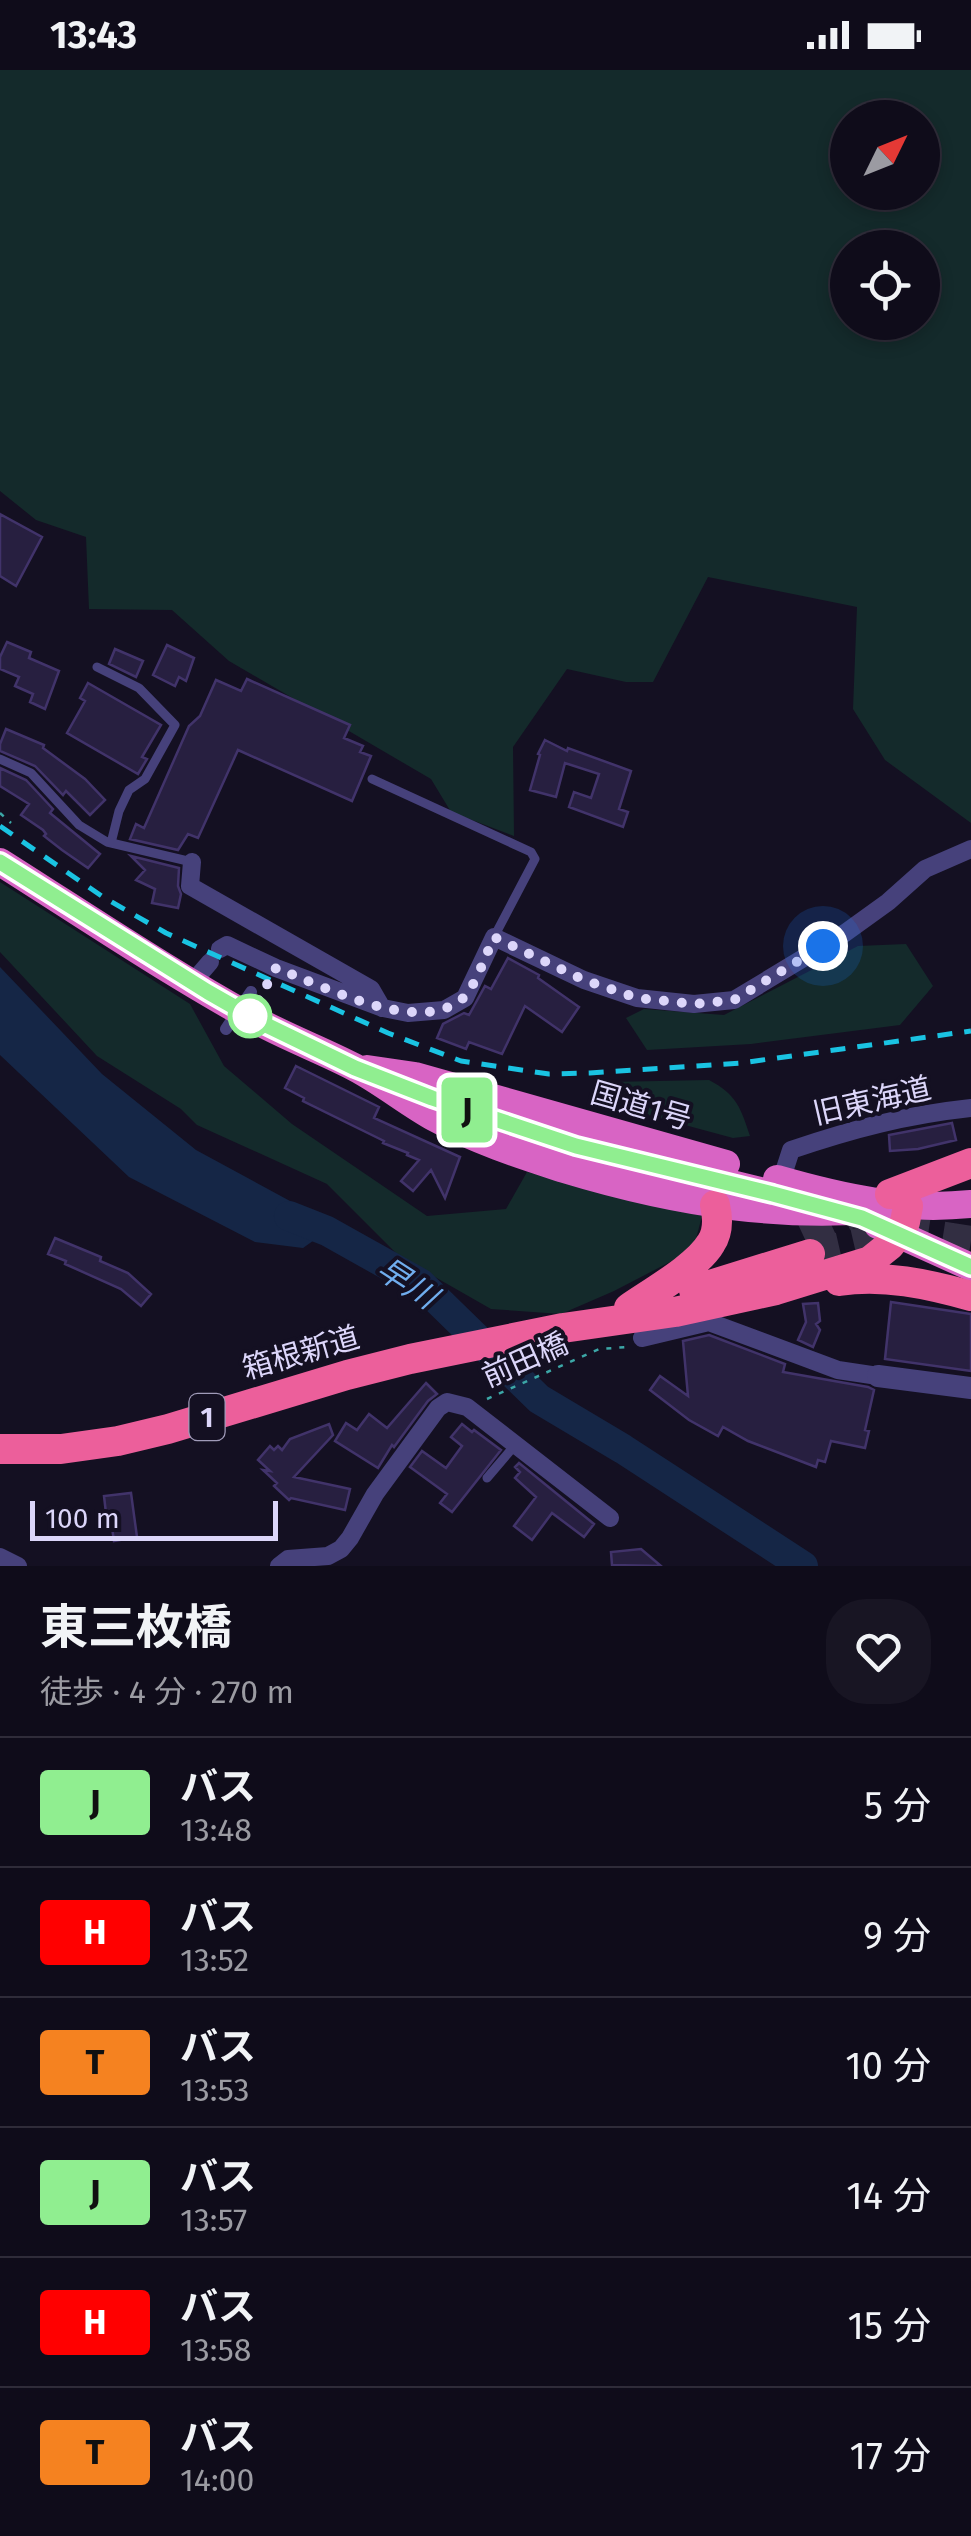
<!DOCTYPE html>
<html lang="ja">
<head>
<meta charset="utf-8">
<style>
	:root { --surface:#0f0c1a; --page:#181523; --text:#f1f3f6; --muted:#9b9ba2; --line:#2f2c39 }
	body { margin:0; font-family:"Fira Sans","Noto Sans JP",sans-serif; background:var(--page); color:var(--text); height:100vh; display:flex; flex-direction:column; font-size:38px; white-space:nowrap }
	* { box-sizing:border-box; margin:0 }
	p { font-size:32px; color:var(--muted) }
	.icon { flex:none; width:55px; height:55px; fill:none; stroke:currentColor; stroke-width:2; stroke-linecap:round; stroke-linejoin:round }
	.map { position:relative; height:1496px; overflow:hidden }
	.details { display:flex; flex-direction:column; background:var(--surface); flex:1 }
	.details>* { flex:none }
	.badge { padding:0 20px; border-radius:8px; font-size:35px; line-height:65px }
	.needle { width:65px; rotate:47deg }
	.controls { position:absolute; left:830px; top:30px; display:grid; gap:20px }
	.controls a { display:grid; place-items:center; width:110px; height:110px; border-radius:50%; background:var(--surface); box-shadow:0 5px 15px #0003,0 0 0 2px var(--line); font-size:50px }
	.scale { position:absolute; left:30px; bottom:25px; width:248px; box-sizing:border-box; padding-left:10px; border:5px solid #dcd6fa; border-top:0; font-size:28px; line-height:35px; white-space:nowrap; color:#dcd6fa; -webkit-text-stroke:8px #141022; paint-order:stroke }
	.you { position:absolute; width:50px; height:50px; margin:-25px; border:8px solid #fff; border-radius:50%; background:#1a73e8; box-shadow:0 0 0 15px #1a73e833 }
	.map>.badge { position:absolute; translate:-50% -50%; box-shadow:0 0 0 5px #fff }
	.round { display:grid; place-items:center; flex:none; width:105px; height:105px; border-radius:40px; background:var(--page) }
	.summary { display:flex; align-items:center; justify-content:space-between; height:170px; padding:0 40px }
	h1 { font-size:48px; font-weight:700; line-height:75px }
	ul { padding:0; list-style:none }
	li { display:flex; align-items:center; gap:30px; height:130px; padding:0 40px; border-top:2px solid var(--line) }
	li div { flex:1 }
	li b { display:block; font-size:38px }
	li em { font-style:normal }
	li .badge { min-width:110px; font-weight:700; text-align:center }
	.status { display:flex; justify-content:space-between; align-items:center; height:70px; padding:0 50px; background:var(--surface); direction:ltr }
	.status svg { height:28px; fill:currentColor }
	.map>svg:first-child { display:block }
</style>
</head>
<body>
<div class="status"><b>13:43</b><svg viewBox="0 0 49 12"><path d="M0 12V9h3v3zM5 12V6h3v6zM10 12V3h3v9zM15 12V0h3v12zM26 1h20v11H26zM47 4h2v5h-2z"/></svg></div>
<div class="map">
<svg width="971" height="1496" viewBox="0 0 971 1496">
	<rect width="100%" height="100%" fill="#141022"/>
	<path fill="#142a2b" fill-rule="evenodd" d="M 0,0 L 971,0 L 971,753 L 885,690 L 853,639 L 857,537 L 708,507 L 653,612 L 626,612 L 567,599 L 513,677 L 514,766 L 451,742 L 431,709 L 229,591 L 172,540 L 89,539 L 86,467 L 36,450 L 0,421 ZM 848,48 L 922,48 L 922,122 L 848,122 ZM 848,178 L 922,178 L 922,252 L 848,252 Z
		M 0,812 L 190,934 L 224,996 L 292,1054 L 427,1146 L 506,1139 L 527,1102 L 702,1146 L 693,1180 L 614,1221 L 561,1244 L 491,1239 L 400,1187 L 327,1114 L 197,1055 L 181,1039 L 97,986 L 0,882 Z
		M 906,874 L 933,916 L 900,955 L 751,974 L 647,980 L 626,948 L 644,939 L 724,945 L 858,876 Z
		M 709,1010 C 736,1024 741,1038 750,1066 L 733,1068 L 611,1035 L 601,1026 L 608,1012 Z"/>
	<path fill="#152646" d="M 0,897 L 102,1004 L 196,1080 L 314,1144 L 327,1161 L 303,1178 L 255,1172 L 129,1107 L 0,985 Z"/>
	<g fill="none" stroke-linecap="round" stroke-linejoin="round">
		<path stroke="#152646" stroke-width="30" d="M 289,1146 L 327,1161 L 420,1213 L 539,1329 L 623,1379 L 803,1496"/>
	</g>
	<path fill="#271f40" stroke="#41336a" stroke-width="2.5" d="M 0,444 L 42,467 L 16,516 L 0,506 Z
		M 7,572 L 31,582 L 29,588 L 59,601 L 45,639 L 30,632 L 33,624 L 15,616 L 19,607 L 0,599 L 0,587 Z
		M 167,575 L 194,588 L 186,611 L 179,607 L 175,616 L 153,605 Z
		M 115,579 L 143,591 L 136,607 L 109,594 Z
		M 247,609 L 350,655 L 344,668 L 363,676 L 360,682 L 371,686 L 352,731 L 238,680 L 198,768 L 188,764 L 178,780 L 130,769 L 136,754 L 144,758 L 189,656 L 200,646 L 216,610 L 241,621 Z
		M 88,613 L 161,655 L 142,687 L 147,689 L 138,704 L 67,663 L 85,631 L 80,628 Z
		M 6,659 L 44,675 L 43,678 L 85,709 L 105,730 L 90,745 L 66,721 L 63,725 L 35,696 L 0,681 L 0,674 Z
		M 545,670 L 567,681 L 568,678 L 631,701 L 619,739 L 628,742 L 623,757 L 569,737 L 574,722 L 591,728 L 599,704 L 565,693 L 556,727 L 530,720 L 540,685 L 538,684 Z
		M 0,698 L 26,710 L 53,739 L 50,743 L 100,784 L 88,798 L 62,780 L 44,766 L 46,764 L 43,760 L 21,745 L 29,734 L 0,716 Z
		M 131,786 L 179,798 L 178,816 L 181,824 L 178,838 L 152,833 L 155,819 L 136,810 L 145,800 Z
		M 508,888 L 539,905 L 538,908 L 579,937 L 562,962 L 525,936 L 502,984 L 469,972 L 466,979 L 437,968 L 443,954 L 464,943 L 469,945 L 485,916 L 491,919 Z
		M 296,996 L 379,1037 L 374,1048 L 460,1087 L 445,1128 L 431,1100 L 413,1121 L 401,1111 L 419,1090 L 407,1085 L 408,1083 L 383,1073 L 384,1071 L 303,1031 L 304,1028 L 285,1018 Z
		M 952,1053 L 956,1070 L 918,1079 L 890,1081 L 889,1065 Z
		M 55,1168 L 101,1187 L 100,1191 L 128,1203 L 151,1224 L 141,1236 L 121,1219 L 65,1194 L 66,1191 L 48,1184 Z
		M 891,1232 L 971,1244 L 971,1301 L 885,1289 Z
		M 818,1233 L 820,1251 L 816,1254 L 820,1260 L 813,1277 L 798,1270 L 806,1252 L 803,1234 Z
		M 709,1265 L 785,1294 L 783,1302 L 868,1317 L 874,1320 L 865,1360 L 869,1361 L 865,1378 L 831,1371 L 825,1392 L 818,1390 L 816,1397 L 748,1371 L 723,1357 L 718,1366 L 689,1350 L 650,1320 L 660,1306 L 688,1326 L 683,1271 Z
		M 426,1313 L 437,1324 L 428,1331 L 394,1377 L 392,1375 L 378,1398 L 335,1371 L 346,1353 L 357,1360 L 369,1344 L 387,1358 Z
		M 329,1354 L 333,1365 L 294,1407 L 350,1419 L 345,1440 L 291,1428 L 289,1430 L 274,1416 L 277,1413 L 263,1400 L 270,1401 L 258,1390 L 270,1376 L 274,1380 L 278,1376 L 282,1380 L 290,1369 Z
		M 462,1354 L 472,1362 L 474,1360 L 501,1380 L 452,1442 L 440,1433 L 447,1424 L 410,1397 L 422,1381 L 446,1398 L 462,1376 L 451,1367 Z
		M 519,1393 L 594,1454 L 584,1467 L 552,1443 L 532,1470 L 514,1456 L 536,1427 L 515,1408 L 520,1402 L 515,1397 Z
		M 131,1423 L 137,1467 L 114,1471 L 111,1451 L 107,1452 L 104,1426 Z
		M 641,1479 L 661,1496 L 612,1495 L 611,1482 Z"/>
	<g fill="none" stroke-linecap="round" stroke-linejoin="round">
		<path stroke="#322e42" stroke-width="30" stroke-dasharray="30 15" stroke-linecap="butt" d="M 803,1165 L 859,1139
			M 810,1184 L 871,1170 L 926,1164 L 971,1171"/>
		<path stroke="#3ca7a7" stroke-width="2.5" stroke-dasharray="5 8" stroke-linecap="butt" d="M 0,743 L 11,753
			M 487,1329 L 599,1279 L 628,1277"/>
		<path stroke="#46417b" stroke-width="9" d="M 97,597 L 139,618 L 175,655 L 145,709 L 129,720 L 119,741 L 111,773
			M 0,689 L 31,703 L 79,755 L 107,772 L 192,792
			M 372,709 L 531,782 L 535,789 L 494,867
			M 487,1408 L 516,1374"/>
		<path stroke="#46417b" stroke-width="12" d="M 226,959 L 251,922"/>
		<path stroke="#46417b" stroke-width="18" d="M 192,792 L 190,816 L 371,919 L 382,938
			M 220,879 L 227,875 L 276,898 L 383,938 L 408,943 L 444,940 L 465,928 L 494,867 L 584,910 L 637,928 L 694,934 L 734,930 L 845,863 L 888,832 L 925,799 L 971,779
			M 192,913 L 210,892
			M 779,1117 L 791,1080 C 853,1059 906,1045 971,1038
			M 642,1268 L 709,1252 L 838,1300 L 878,1306
			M 0,1487 L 18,1496
			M 279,1496 L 288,1489 L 328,1486 L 341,1479 L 350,1468 L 375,1424 L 438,1338 L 447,1332 L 467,1337 L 610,1448"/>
		<path stroke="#46417b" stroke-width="22" d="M 878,1306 L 971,1318"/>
		<path stroke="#d864c4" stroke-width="28" d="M 0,792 C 87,847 174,906 265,955 C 294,970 325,982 354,997 C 383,1012 409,1034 437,1049 C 477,1071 521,1085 564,1099 C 676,1133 791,1152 908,1136
			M 367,999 L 415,1006 L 726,1094
			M 417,1022 L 576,1076 L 793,1129
			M 777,1109 C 843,1128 902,1141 971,1134
			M 878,1155 L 971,1197"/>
		<path stroke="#ec5f9b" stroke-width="30" d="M 890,1124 L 971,1093
			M 839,1211 C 883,1204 928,1214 971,1226
			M 694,1220 L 810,1184
			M 629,1238 C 652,1222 698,1196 711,1173 C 719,1161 718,1148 715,1135
			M 0,1379 L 61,1379 L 118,1371 L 168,1359 L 347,1305 L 410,1289 L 563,1258 L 675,1242 L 776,1220 L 870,1191 L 890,1175 L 898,1165 L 905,1152 L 908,1136"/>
		<path stroke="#1ac3e2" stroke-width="5" stroke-dasharray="15 12" stroke-linecap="butt" d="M 0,756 L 103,827 L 166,863 L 388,963 L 461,991 L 549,1004 L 590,1003 L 741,993 L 971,961"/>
	</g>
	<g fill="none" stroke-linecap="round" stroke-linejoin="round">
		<g stroke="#fff" stroke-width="22">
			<path id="line" d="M 0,792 L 208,922 L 264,954 L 355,998 L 432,1028 L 576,1076 L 773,1124 L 862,1148 L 971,1197"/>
		</g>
		<use href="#line" stroke="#90ee90" stroke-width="15"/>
		<path stroke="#dcd6fa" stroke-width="10" stroke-dasharray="0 18" d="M 250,946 L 276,898 C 324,916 417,966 462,929 C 474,920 487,882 494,867 L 584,910 L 637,928 L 694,934 L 734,930 L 823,876"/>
	</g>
	<circle fill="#fff" stroke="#90ee90" stroke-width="5" cx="250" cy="946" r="20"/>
	<g text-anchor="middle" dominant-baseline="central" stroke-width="8" stroke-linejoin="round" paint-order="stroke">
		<rect fill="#141022" stroke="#a09bb9" stroke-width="2.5" x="189.5" y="1324" width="35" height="46" rx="8"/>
		<g font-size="28" font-weight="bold" fill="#dcd6fa">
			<text x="207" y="1347">1</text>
		</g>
		<g font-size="30" fill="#dcd6fa" stroke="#141022">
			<text transform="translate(872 1031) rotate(-13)">旧東海道</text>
			<text transform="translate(641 1036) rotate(16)">国道1号</text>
			<text transform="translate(301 1283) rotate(-16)">箱根新道</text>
			<text transform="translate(525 1290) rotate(-24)">前田橋</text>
		</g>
		<g font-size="32" font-style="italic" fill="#70adee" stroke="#141022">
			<text transform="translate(407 1213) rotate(33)">早川</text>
		</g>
	</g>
</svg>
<div class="controls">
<a><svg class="needle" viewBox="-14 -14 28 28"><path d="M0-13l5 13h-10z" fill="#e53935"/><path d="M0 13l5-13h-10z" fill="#9b9ba2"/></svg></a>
<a><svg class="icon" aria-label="locate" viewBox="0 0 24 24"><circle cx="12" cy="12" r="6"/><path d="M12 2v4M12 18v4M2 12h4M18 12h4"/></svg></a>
</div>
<div class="scale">100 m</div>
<div class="you" style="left:823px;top:876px"></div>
<b class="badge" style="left:467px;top:1040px;background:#90ee90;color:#111">J</b>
</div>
<section class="details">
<div class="summary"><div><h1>東三枚橋</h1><p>徒歩 · 4 分 · 270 m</p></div><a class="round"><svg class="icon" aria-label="heart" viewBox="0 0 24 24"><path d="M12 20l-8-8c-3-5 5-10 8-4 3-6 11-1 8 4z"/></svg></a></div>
<ul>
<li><span class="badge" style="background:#90ee90;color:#111">J</span><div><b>バス</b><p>13:48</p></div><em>5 分</em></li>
<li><span class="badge" style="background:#f00;color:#fff">H</span><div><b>バス</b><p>13:52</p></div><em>9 分</em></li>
<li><span class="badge" style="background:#f58220;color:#111">T</span><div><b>バス</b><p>13:53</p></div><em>10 分</em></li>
<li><span class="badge" style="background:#90ee90;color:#111">J</span><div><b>バス</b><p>13:57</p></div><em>14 分</em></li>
<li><span class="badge" style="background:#f00;color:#fff">H</span><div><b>バス</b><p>13:58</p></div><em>15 分</em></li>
<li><span class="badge" style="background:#f58220;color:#111">T</span><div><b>バス</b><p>14:00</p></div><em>17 分</em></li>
</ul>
</section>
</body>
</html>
